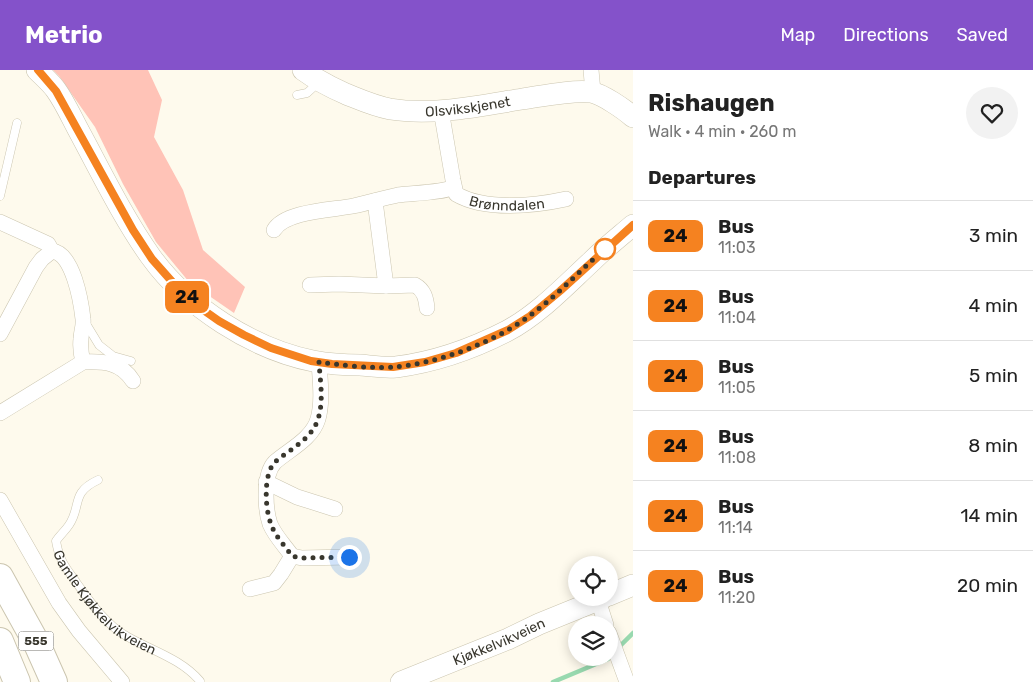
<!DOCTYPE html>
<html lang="en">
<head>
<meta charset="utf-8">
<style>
	:root { --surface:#fff; --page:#f2f2f2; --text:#222; --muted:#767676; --line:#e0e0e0; --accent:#8452ca }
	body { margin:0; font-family:Rubik,sans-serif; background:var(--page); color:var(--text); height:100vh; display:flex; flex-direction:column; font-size:19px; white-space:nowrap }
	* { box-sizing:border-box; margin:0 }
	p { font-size:16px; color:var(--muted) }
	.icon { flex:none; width:28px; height:28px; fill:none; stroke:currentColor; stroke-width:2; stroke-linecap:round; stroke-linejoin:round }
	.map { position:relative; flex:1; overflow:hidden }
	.details { display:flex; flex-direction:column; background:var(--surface); width:400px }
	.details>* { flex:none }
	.badge { padding:0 10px; border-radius:8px; font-size:18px; line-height:32px }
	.controls { position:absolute; left:568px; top:486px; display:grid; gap:10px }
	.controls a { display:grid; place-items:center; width:50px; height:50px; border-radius:50%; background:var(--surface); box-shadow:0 2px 12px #0003; font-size:25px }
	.you { position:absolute; width:25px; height:25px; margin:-12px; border:4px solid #fff; border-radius:50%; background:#1a73e8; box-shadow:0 0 0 8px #1a73e833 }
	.map>.badge { position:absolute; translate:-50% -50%; box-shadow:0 0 0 2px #fff }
	h2 { padding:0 15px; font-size:19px; line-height:45px }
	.round { display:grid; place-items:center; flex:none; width:52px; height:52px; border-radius:26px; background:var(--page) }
	.overview { display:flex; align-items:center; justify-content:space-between; height:85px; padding:0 15px }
	h1 { font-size:24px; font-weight:700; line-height:38px }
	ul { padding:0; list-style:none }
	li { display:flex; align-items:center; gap:15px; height:70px; padding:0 15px; border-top:1px solid var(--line) }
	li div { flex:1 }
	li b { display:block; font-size:19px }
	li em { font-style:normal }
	li .badge { min-width:55px; font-weight:700; text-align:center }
	header { display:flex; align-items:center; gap:30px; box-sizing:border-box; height:70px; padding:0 25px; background:var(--accent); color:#fff }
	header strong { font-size:24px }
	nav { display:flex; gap:28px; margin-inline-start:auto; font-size:18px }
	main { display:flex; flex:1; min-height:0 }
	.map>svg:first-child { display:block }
</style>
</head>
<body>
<header>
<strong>Metrio</strong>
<nav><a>Map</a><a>Directions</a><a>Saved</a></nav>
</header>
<main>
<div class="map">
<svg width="633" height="612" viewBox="0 0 633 612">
	<rect width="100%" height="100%" fill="#fefaed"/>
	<path fill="#ffc3b7" d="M 53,0 L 148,0 L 162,30 L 154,67 L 183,120 L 203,180 L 245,217 L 234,243 L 189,212 L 156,172 L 123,114 L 95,57 L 59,6 Z"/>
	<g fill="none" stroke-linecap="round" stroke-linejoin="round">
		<path stroke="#98d9af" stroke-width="4.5" d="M 618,578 L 633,563
			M 553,612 L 608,589 L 613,584"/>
		<g stroke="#cbc5af" stroke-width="9">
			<g id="lane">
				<path d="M 297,25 L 307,23 L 319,12"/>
				<path d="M 0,126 L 17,53"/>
				<path d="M 85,252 L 99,275 L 113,286 L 131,291"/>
				<path id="s1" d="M 98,410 C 70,423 82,436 69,455 C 65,461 60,465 56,471 C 57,476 58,482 60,486 C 63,496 71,504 76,512 C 91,533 106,555 128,567 C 153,581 181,589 200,611"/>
			</g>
		</g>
		<g stroke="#cbc5af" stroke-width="16">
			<g id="street">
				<path d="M 591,0 L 593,22"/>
				<path id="s2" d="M 441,40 L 453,110 L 456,124 C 485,141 534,136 566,129"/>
				<path d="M 0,152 L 48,174 L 52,181"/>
				<path d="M 274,160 C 285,141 333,140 353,136 C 368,133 383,128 398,125 C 412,123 442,123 454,117"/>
				<path d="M 310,215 L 339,214 L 386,216 L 375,131"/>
				<path d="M 386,216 L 415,215 C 424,220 426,228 427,238"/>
				<path d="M 0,264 L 36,197 L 42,189 L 52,181 C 73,183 81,231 83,249 C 84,256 81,262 81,269 C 80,277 81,284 83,292"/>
				<path d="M 0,343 L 83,292 C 104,291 121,292 133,311"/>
				<path d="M 266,412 L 297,427 L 335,439"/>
				<path d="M 0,430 L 59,533 L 79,561 L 122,612"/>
				<path d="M 292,486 L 302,488 L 349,487"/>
				<path d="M 250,519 L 274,513 L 281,504 L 292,486 C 285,476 275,466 270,454 C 265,439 263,404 275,392 C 290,379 312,369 318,349 C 323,331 320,310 319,292"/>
				<path d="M 598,530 L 606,555"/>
				<path d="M 609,563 L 627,612"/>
			</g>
		</g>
		<g stroke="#cbc5af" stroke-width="22">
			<g id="secondary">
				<path d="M 37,0 C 44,7 51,13 56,20 C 66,34 73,51 81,65 C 103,106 124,149 151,187 C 187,237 253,279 313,291 C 329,294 344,295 360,295 C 372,296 384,298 396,297 C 435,292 472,279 507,261 C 539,244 566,215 592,191 C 605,178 619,167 633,155"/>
				<path id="s3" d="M 303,0 C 318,11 330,17 346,24 C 361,30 374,36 390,39 C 433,46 479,36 522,29 C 543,26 570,20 591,22 C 602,24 624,39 633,47"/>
				<path d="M 609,525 L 633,515"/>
				<path id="s4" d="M 401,612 L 508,569 L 539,554 L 603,528"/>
			</g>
		</g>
		<g stroke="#cbc5af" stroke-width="28">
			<path id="highway" d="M 0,507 L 37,574 L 54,612
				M 0,571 L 17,612"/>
		</g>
		<use href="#lane" stroke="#fff" stroke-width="8"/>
		<use href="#street" stroke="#fff" stroke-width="15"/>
		<use href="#secondary" stroke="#fff" stroke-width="21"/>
		<use href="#highway" stroke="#fff" stroke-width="26"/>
	</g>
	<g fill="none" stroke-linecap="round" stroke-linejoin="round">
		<g stroke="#fff" stroke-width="11">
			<path id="line" d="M 38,0 L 56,21 L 133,160 L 152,189 L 175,215 L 192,232 L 219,251 L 244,265 L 271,278 L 311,291 L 332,294 L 393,297 L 425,292 L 456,283 L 508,260 L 530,246 L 560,221 L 633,155"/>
		</g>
		<use href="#line" stroke="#f58220" stroke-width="8"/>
		<path stroke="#38362d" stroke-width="5" stroke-dasharray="0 9" d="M 349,487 L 302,488 L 292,486 C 285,476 275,466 271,454 C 265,439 263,404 275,392 C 290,379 312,369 318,349 C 324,331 320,310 319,292 C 339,295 374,299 394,297 C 439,293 492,273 528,247 C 556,227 579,201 605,179"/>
	</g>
	<circle fill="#fff" stroke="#f58220" stroke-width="2.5" cx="605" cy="179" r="10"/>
	<g text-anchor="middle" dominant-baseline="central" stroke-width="4" stroke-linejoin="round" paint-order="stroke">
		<rect fill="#fff" stroke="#74726c" stroke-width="1" x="18.5" y="561.5" width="35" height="19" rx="4"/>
		<g font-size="12" font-weight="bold" fill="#38362d">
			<text x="36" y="571">555</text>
		</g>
		<g font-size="14" fill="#38362d" stroke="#fff">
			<text stroke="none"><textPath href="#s3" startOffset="174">Olsvikskjenet</textPath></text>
			<text stroke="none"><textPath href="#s2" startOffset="138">Brønndalen</textPath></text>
			<text stroke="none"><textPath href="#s1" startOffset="158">Gamle Kjøkkelvikveien</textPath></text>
			<text stroke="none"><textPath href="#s4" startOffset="106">Kjøkkelvikveien</textPath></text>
		</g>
	</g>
</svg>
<div class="controls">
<a><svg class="icon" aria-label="locate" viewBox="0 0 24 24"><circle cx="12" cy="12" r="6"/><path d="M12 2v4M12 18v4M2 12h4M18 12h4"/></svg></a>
<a><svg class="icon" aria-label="layers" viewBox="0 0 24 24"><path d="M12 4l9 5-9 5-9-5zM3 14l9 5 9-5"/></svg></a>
</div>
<div class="you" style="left:349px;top:487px"></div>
<b class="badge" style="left:187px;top:227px;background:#f58220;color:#111">24</b>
</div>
<section class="details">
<div class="overview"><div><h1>Rishaugen</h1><p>Walk · 4 min · 260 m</p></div><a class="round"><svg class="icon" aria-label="heart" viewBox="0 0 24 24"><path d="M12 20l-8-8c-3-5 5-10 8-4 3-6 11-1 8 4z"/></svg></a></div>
<h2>Departures</h2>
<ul>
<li><span class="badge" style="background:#f58220;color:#111">24</span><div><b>Bus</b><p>11:03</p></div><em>3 min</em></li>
<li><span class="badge" style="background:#f58220;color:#111">24</span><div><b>Bus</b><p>11:04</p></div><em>4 min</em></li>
<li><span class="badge" style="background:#f58220;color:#111">24</span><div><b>Bus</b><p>11:05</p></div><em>5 min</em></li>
<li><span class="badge" style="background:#f58220;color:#111">24</span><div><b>Bus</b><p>11:08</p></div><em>8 min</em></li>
<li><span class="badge" style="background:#f58220;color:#111">24</span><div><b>Bus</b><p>11:14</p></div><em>14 min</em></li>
<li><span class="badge" style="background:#f58220;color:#111">24</span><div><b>Bus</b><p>11:20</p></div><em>20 min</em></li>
</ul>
</section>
</main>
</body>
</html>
